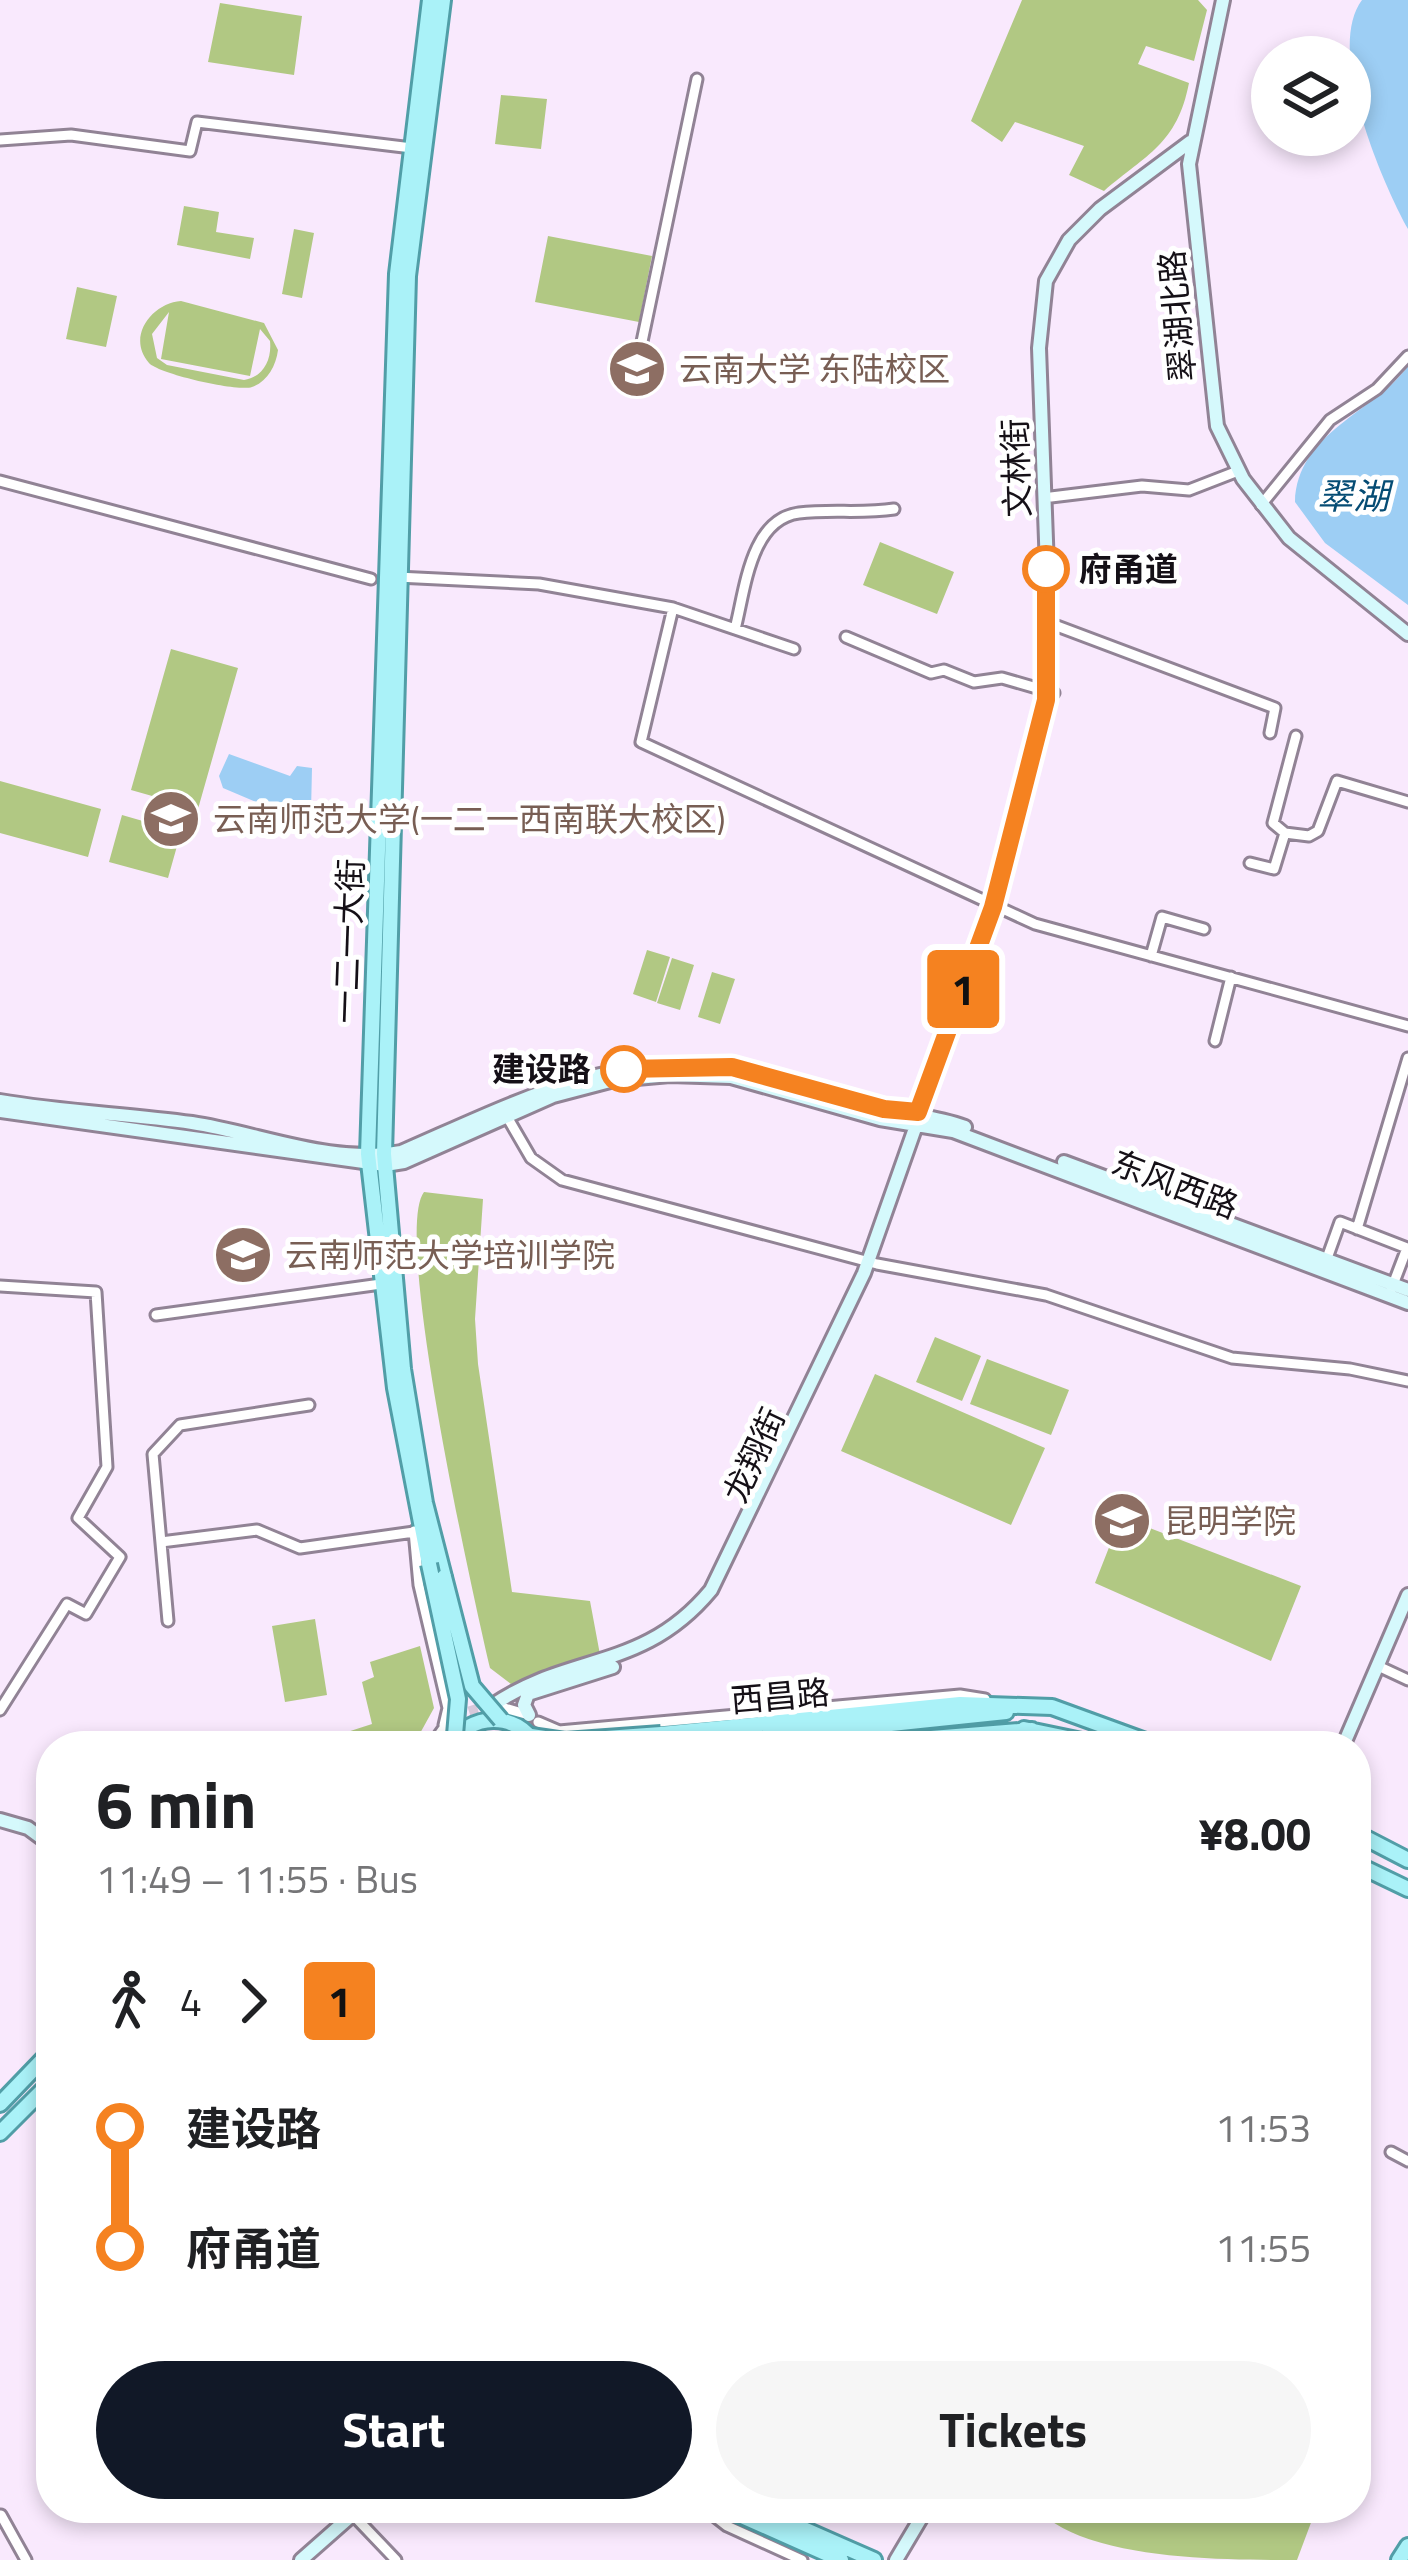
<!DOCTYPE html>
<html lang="en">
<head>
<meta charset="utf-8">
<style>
	:root { --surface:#fff; --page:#f6f6f6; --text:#202124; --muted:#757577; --accent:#111827 }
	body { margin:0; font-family:"Titillium Web","Noto Sans SC",sans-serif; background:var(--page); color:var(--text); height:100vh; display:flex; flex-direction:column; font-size:45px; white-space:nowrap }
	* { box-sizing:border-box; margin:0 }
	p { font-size:39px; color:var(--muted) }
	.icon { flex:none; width:66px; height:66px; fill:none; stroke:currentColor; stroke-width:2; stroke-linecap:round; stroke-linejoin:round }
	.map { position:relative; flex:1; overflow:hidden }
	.drawer { position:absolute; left:36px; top:1731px; width:1335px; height:792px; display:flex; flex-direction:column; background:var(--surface); border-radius:48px; box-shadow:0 6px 18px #0003 }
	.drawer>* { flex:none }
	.badge { padding:0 24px; border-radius:9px; font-size:42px; line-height:78px }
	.buttons { position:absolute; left:1251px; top:36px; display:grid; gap:24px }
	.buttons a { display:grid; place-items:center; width:120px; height:120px; border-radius:50%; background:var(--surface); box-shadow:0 6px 18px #0003; font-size:60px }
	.map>.badge { position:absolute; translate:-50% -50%; box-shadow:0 0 0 6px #fff }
	.legs { display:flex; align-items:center; gap:18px; height:132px; padding:0 60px; font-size:39px }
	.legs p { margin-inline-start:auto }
	.summary { display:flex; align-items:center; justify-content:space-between; height:204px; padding:0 60px }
	h1 { font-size:66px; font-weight:700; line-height:90px }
	.cta { display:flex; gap:24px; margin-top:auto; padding:24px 60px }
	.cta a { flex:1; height:138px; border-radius:72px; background:var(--accent); color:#fff; font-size:48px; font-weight:700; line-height:138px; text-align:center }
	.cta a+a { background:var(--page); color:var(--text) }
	ul { padding:0 60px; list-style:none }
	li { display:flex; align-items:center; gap:42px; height:120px; font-size:45px }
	li i { display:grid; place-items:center; width:18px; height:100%; margin:0 15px; background:currentColor }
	li i::after { content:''; width:30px; height:30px; margin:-15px; border:9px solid; border-radius:50%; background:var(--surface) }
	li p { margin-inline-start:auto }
	li:first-child i { background:linear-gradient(#0000 50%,currentColor 0) }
	li:last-child i { background:linear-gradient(currentColor 50%,#0000 0) }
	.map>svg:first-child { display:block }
</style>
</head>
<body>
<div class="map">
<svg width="1408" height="2560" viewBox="0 0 1408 2560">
	<rect width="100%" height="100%" fill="#f9e9fd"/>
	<path fill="#b1c883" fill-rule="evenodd" d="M 1022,0 L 1198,0 L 1207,10 L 1194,61 L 1146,46 L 1138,64 L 1189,83 C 1177,144 1147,154 1104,191 L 1069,175 L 1084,146 L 1015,122 L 1002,142 L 971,121 Z
		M 220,3 L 302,16 L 294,75 L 208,62 Z
		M 501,95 L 547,99 L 541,149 L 495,144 Z
		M 184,206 L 219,212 L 216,232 L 254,238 L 250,259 L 177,245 Z
		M 294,229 L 314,233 L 302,298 L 282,294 Z
		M 548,236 L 652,256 L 639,322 L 535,302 Z
		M 77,287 L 117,296 L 106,347 L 66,339 Z
		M 181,301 L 264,323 L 278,350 C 276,366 267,382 252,387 C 238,392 159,374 149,363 C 126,337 152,303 181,301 ZM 169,312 L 161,359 L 250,376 L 260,329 L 270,341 C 272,360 263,377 244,380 L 167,365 L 157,358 L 152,334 Z
		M 880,542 L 954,572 L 937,614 L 863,585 Z
		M 171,649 L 238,668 L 198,809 L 131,790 Z
		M 0,781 L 101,809 L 88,857 L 0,833 Z
		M 122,815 L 181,832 L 168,878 L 109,862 Z
		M 647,950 L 670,957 L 656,1002 L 633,994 Z
		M 672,958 L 694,965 L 680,1010 L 657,1003 Z
		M 712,972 L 735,979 L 720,1024 L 698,1017 Z
		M 424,1192 L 483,1199 L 475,1319 L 478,1364 L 512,1592 L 590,1601 L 601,1660 L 511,1684 L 490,1668 C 474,1600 392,1234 424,1192 Z
		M 935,1337 L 981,1356 L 962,1401 L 916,1382 Z
		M 987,1359 L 1069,1390 L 1051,1435 L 970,1404 Z
		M 875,1374 L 1045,1448 L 1011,1525 L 841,1451 Z
		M 1121,1517 L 1301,1586 L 1271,1661 L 1095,1583 Z
		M 315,1619 L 327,1695 L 285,1702 L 272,1626 Z
		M 420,1646 L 434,1708 L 413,1746 L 304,1746 L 372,1724 L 362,1682 L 374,1677 L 370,1662 Z
		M 1036,2508 L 1315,2508 L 1315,2512 L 1297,2560 C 1218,2560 1084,2560 1036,2508 Z"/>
	<path fill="#9dcef4" d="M 1362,0 L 1408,0 L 1408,229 C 1381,180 1325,49 1362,0 Z
		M 1408,366 L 1408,605 L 1325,543 L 1295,502 C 1297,432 1375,412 1408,366 Z
		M 229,754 L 290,776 L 297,766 L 312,768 L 311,812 L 277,811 L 223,788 L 219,776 Z"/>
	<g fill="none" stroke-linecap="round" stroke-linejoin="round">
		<path stroke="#d7c8da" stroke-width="9" stroke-dasharray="9 4.5" stroke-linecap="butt" d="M 456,1715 L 491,1704"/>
		<g stroke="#918395" stroke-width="15">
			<path id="street" d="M 0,140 L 71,135 L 190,151 L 197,122 L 412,148
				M 639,356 L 697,79
				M 0,481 L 371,579
				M 1051,497 L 1142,486 L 1189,490 L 1238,471
				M 1261,505 L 1330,420 L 1377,389 L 1408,356
				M 397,577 L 539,584 L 673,608 L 641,742 L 1035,924 L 1408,1026
				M 673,608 L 794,649
				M 1049,623 L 1275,708 L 1270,733
				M 735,629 C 745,591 750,519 799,513 C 831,509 862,514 894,509
				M 846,637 L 931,673 L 944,670 L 974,682 L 1002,678 L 1054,693
				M 1285,833 L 1273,823 L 1296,736
				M 1250,863 L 1274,869 L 1285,833 L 1309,836 L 1318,831 L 1337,781 L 1408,802
				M 1151,956 L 1162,917 L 1204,929
				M 1215,1041 L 1231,977
				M 506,1115 L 531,1158 L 562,1180 L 877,1264 L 1046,1295 L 1232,1358 L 1350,1369 L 1408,1381
				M 1357,1229 L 1408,1058
				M 1326,1261 L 1340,1222 L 1407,1248 L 1391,1290
				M 0,1286 L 96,1292 L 107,1467 L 78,1518 L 120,1557 L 86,1614 L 67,1604 L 0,1710
				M 156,1315 L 381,1284
				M 414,1531 L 419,1585 L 448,1708 L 444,1725
				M 161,1542 L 257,1530 L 300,1548 L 414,1532
				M 168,1621 L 153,1454 L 180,1425 L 309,1405
				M 1378,1666 L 1408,1680
				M 494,1705 L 529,1715
				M 538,1722 L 559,1731 L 960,1695 L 985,1699
				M 431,1746 L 449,1721
				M 956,1746 L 992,1739
				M 1391,2152 L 1408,2161
				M 704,2508 L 727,2526 L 802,2560
				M 1,2515 L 26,2560
				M 356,2518 L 396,2560"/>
		</g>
		<g stroke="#918395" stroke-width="18">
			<path id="secondary" d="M 1223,0 L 1189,164 L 1217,426 L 1243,479 L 1289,538 L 1408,634
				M 0,1101 C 64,1112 128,1114 192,1123 C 259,1133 332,1165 401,1152 C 510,1105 611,1050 734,1068 C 783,1075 829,1093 876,1107 C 906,1115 935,1116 965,1127
				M 0,1111 L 385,1165 L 404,1162 L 553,1096 L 614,1080 L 670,1075 L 731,1077 L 880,1119 L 953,1131 L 1408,1303
				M 1064,1162 L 1408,1290
				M 493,1705 C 571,1652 643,1672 711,1590 L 864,1273 L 993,907 L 1046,700 L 1049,623 L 1039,348 L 1046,281 L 1069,240 L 1100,209 L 1190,142
				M 529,1715 L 524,1705 L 528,1694 L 613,1667
				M 1343,1746 L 1408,1595
				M 0,1820 L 28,1828 L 51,1845
				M 301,2560 L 360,2508
				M 896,2560 L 927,2508"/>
		</g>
		<g stroke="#519ea7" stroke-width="20">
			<path id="primary" d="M 443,0 L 408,276 L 384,1154 L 403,1369 L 425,1503 L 444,1577
				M 429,1564 L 395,1388 L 368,1154 L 397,274 L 430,0
				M 1024,1729 L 1106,1746
				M 661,1734 L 960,1704 L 1052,1707 L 1159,1746
				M 449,1746 C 469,1713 517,1710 536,1746
				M 681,1746 L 1006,1712
				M 832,1746 L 1032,1730
				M 1356,1833 L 1408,1860
				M 1356,1864 L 1408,1889
				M 0,2104 L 51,2051
				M 0,2133 L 51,2082
				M 724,2508 L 841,2560
				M 756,2508 L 874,2560
				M 1399,2560 L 1408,2546"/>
		</g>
		<use href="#street" stroke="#fff" stroke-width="9"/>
		<use href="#secondary" stroke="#d5f9fc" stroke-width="12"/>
		<use href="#primary" stroke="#aaf2f8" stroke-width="14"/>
		<g stroke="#519ea7" stroke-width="20" stroke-linecap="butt">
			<path id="primary-bridge" d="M 429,1564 L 458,1699 L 455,1735
				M 444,1577 L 472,1686 L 501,1720
				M 531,1736 L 565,1741 L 661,1734"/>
		</g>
		<use href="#primary-bridge" stroke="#aaf2f8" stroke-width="14"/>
	</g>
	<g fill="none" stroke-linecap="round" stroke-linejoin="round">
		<g stroke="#fff" stroke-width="27">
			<path id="line-1" d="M 624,1069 L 732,1067 L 884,1109 L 918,1112 L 993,907 L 1046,700 L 1046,569"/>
		</g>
		<use href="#line-1" stroke="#f58220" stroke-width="18"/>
	</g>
	<defs>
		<g id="university-disc" transform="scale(3)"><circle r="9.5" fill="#8d6e63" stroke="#fff"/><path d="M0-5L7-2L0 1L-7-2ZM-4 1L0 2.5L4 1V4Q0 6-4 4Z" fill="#fff"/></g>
	</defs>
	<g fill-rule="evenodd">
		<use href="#university-disc" x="637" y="369"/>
		<use href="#university-disc" x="171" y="819"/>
		<use href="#university-disc" x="243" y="1255"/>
		<use href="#university-disc" x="1122" y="1521"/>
	</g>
	<g fill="#fff" stroke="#f58220" stroke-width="6">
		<circle cx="1046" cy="569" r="21"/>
		<circle cx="624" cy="1069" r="21"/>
	</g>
	<g text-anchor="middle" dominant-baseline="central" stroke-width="10" stroke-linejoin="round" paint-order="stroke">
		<g font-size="33" fill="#151017" stroke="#fff">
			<text transform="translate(1177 316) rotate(-95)">翠湖北路</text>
			<text transform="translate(1016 468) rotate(-92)">文林街</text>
			<text transform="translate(348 941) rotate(-88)">一二一大街</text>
			<text transform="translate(1175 1184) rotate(21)">东风西路</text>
			<text transform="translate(754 1455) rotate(-65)">龙翔街</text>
			<text transform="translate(780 1696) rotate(-5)">西昌路</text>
		</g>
		<g font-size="33" fill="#785e54" stroke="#fff" text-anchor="start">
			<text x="679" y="369">云南大学 东陆校区</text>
			<text x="213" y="819">云南师范大学(一二一西南联大校区)</text>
			<text x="285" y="1255">云南师范大学培训学院</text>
			<text x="1164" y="1521">昆明学院</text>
		</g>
		<g font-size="33" font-weight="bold" fill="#151017" stroke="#fff" text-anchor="start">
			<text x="1079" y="569">府甬道</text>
			<text x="591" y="1069" text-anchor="end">建设路</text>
		</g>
		<g font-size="36" font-style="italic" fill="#054c74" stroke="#fff">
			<text x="1353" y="495">翠湖</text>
		</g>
	</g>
</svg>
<div class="buttons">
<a><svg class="icon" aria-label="layers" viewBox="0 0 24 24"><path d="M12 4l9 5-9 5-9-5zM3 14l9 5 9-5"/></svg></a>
</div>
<b class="badge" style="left:963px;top:989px;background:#f58220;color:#111">1</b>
<section class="drawer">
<div class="summary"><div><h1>6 min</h1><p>11:49 – 11:55 · Bus</p></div><b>¥8.00</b></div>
<div class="legs"><svg class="icon" aria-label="walk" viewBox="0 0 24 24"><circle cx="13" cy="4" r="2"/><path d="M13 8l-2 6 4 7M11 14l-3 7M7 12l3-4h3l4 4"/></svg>4<svg class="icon" aria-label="forward" viewBox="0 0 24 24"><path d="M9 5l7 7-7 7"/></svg><b class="badge" style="background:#f58220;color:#111">1</b></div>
<ul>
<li><i style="color:#f58220"></i><b>建设路</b><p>11:53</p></li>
<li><i style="color:#f58220"></i><b>府甬道</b><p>11:55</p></li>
</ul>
<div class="cta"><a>Start</a><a>Tickets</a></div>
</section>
</div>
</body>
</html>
